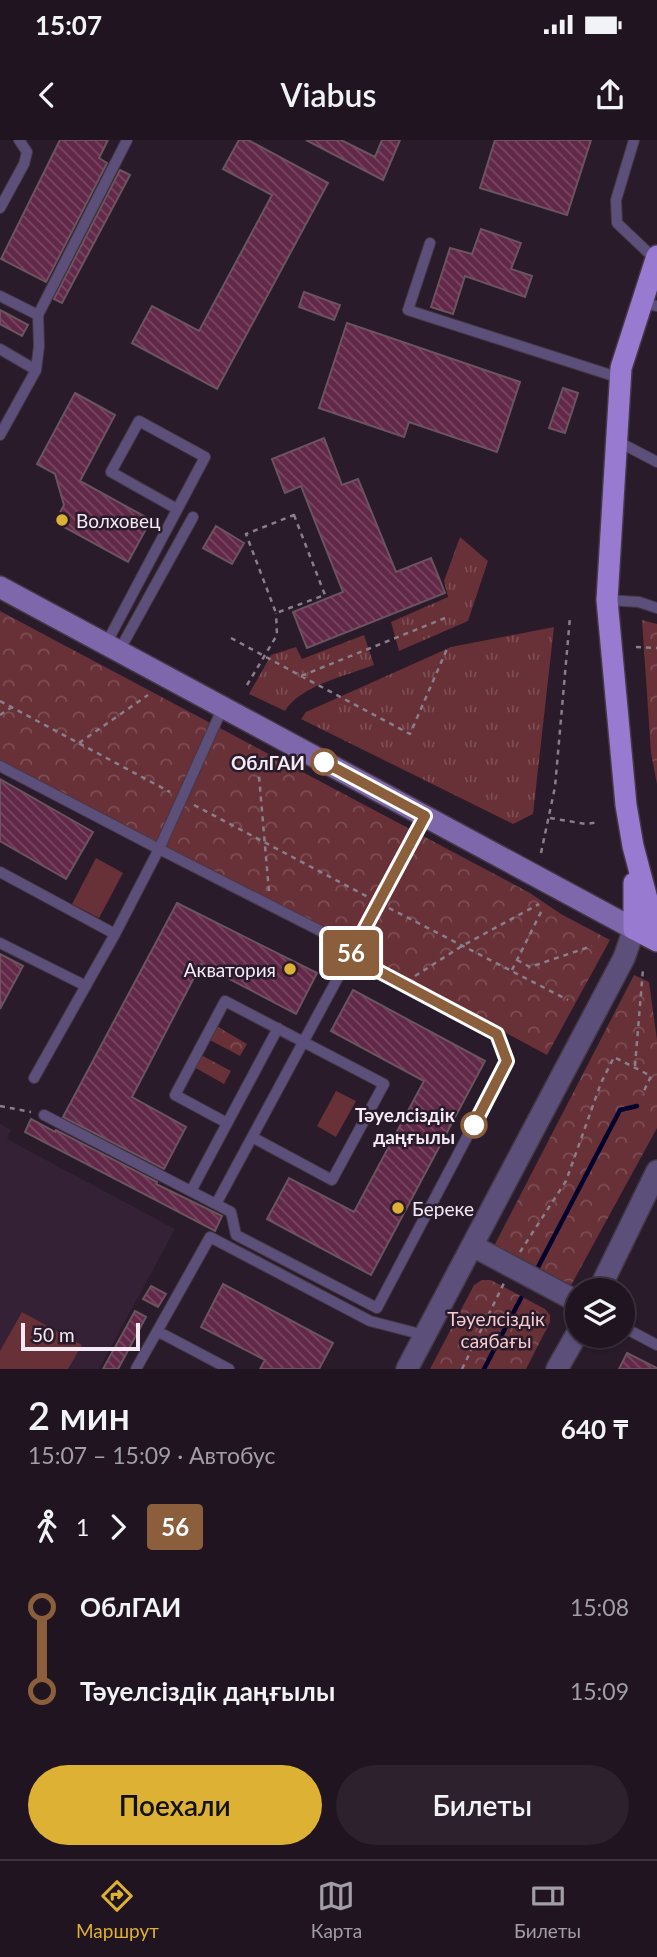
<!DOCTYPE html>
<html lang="ru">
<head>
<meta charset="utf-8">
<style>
	:root { --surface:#1f1420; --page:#2c212d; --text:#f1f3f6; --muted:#a19ea5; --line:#3c333e; --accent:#ddb133 }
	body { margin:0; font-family:Lato,sans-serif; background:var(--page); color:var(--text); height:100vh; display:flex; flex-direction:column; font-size:26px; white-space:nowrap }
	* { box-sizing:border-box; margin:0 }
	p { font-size:23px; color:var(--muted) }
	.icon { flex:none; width:38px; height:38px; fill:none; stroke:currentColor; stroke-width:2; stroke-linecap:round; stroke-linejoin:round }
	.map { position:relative; height:1229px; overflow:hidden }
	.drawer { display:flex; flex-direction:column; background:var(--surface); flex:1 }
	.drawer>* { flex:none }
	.badge { padding:0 14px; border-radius:5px; font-size:24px; line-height:46px }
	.fabs { position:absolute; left:565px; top:1138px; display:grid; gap:14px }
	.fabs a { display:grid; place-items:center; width:70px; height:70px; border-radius:50%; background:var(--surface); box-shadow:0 2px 5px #0004,0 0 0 2px var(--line); font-size:35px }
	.scale { position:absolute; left:21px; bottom:18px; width:119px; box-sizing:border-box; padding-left:7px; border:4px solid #f4eaf5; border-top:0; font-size:19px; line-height:24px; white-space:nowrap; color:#f4eaf5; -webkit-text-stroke:5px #291b2a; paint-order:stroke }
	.map>.badge { position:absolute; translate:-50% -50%; box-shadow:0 0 0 4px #fff }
	.legs { display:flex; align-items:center; gap:10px; height:77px; padding:0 28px; font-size:23px }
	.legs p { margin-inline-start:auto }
	.headline { display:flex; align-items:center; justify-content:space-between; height:119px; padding:0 28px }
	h1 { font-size:38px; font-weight:600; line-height:52px }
	.action { display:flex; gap:14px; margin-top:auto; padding:14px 28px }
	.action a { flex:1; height:80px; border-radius:42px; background:var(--accent); color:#111; font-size:28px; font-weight:600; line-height:80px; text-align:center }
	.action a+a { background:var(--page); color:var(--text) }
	ul { padding:0 28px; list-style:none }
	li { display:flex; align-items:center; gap:24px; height:84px; font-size:26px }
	li i { display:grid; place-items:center; width:10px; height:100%; margin:0 9px; background:currentColor }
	li i::after { content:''; width:18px; height:18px; margin:-9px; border:5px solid; border-radius:50%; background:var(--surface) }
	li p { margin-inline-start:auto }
	li:first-child i { background:linear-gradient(#0000 50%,currentColor 0) }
	li:last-child i { background:linear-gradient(currentColor 50%,#0000 0) }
	.status { display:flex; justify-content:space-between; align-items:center; height:49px; padding:0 35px; background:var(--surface); direction:ltr }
	.status svg { height:19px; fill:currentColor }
	header { display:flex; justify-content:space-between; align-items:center; height:91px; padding:0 28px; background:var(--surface); font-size:32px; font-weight:600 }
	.tabs { display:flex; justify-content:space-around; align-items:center; height:98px; border-top:2px solid var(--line); background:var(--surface); font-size:19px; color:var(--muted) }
	.tabs a { display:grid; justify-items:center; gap:4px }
	.tabs .current { color:var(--accent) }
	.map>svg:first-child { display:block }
</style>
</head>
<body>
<div class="status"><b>15:07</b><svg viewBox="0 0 49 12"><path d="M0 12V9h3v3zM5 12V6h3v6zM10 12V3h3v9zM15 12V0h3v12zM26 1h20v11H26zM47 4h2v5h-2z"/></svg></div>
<header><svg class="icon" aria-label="back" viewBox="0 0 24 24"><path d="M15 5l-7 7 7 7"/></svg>Viabus<svg class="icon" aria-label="share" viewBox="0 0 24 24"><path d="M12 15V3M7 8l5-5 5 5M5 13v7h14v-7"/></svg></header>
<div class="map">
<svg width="657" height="1229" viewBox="0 0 657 1229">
	<defs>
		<pattern id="grass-tufts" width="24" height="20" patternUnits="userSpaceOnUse" patternTransform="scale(1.75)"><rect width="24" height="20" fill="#683037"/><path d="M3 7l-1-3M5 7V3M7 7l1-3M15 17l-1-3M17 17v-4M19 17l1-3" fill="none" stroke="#7e4e55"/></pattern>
		<pattern id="forest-crowns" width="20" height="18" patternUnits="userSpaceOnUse" patternTransform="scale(1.75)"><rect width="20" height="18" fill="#683037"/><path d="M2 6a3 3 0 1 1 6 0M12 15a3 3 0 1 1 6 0" fill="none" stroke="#7e4e55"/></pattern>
		<pattern id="building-back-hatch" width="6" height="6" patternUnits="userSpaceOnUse" patternTransform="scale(1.75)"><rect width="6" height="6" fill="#622848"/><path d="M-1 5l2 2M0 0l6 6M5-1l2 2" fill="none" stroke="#794763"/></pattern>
	</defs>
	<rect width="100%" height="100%" fill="#291b2a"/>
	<path fill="#342135" d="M 0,984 L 11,990 L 7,999 L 175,1089 L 99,1229 L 0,1229 Z"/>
	<path fill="url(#grass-tufts)" d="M 460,397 L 488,421 L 468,481 L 399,511 L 391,482 L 448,457 L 444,441 Z
		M 554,487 L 533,674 L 513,684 L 301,579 L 306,572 L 451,507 Z
		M 364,495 L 374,525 C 346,536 301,545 285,571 L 249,554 L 271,515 L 296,507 L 302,519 Z"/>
	<path fill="url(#forest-crowns)" d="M 0,471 L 530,753 L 561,774 L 610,800 L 547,915 L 0,622 Z
		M 642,480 L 657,484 L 657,644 L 651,613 Z
		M 634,835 L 649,842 L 657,900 L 657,988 L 569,1149 L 493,1108 Z
		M 218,887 L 247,904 L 240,916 L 210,900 Z
		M 201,915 L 231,931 L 224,944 L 194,927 Z
		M 482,1140 L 491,1140 L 545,1169 L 550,1175 L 550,1182 L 526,1229 L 430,1229 L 474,1145 Z"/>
	<path fill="#683037" d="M 96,718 L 123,733 L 99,778 L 72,764 Z
		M 336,951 L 356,961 L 336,997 L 317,986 Z
		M 22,1172 L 82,1205 L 68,1229 L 0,1229 L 0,1211 Z"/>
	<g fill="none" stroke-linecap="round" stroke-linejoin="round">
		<path stroke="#04002d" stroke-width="4.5" d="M 536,1131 L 620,970 L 637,966
			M 484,1229 L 521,1158"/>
	</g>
	<path fill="url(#building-back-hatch)" stroke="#6b545f" stroke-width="2" d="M 60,0 L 108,0 L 99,18 L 107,23 L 46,142 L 1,119 Z
		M 239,0 L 248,0 L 328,43 L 217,249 L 132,203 L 152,166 L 199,191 L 272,55 L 223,29 Z
		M 306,0 L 341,0 L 375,17 L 382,0 L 400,0 L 383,40 Z
		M 495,0 L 591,0 L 567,75 L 480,48 Z
		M 120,30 L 130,35 L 62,163 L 54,159 Z
		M 481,89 L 521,103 L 511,129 L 532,136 L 525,157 L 465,136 L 453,174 L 431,167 L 450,108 L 472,114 Z
		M 304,152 L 340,165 L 334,180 L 299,167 Z
		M 0,170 L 28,185 L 22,196 L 0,184 Z
		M 347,183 L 520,242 L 497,312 L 409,282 L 404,297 L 319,268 Z
		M 563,248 L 578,253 L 565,293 L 549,288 Z
		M 75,253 L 115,275 L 80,341 L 151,380 L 128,422 L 55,382 L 64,365 L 55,334 L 37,324 Z
		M 324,298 L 342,345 L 358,339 L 396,432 L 431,418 L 445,453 L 307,508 L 293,472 L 343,452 L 301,346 L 285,353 L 272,319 Z
		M 216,386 L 244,403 L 232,424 L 203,408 Z
		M 0,639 L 93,692 L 66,739 L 0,701 Z
		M 177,763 L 317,833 L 296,874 L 201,824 L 132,957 L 186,987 L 164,1029 L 63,977 Z
		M 0,814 L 23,826 L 0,869 Z
		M 353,850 L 485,921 L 371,1135 L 267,1079 L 289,1038 L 354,1072 L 424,941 L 331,891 Z
		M 31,979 L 55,992 L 56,990 L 157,1042 L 156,1044 L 222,1076 L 215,1091 L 25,992 Z
		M 223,1144 L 333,1203 L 319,1229 L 260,1229 L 265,1220 L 201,1187 Z
		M 151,1146 L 166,1154 L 158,1167 L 143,1159 Z
		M 135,1171 L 146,1177 L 118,1229 L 103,1229 Z
		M 627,1213 L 657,1228 L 657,1229 L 619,1229 Z"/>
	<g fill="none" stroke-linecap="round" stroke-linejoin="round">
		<g stroke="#453846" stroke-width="12">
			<path id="service" d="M 634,0 L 616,60 L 617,83 L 656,120
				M 0,68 L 24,24 L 27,12 L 19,0
				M 430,103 L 408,170 L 620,238
				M 0,156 L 38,175 L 39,206 L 36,230 L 0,295
				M 642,163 L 657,166
				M 38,175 L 127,0
				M 0,209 L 36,230
				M 617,301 L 657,322
				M 607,460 L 639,462 L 657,468
				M 106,504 L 205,317 L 139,281 L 111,332 L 177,369
				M 119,511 L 193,377
				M 0,626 L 159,709 L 223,567
				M 0,732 L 115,794
				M 0,803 L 86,846
				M 34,938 L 115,794 L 159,709 L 354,808
				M 44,975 L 231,1072 L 236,1095 L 377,1168 L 507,921 L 497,894 L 350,815
				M 227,983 L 175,955 L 225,861 L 384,944 L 332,1040 L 252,997
				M 191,1051 L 278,888
				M 216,1064 L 425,676
				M 623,1187 L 657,1205
				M 157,1191 L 229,1229
				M 136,1229 L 210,1097 L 370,1181 L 424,1195"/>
		</g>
		<g stroke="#453846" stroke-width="24">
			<path id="tertiary" d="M 473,1106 L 578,1162
				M 599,1150 L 657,1031
				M 407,1229 L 624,818 L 634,789
				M 557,1229 L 578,1192"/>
		</g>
		<g stroke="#453846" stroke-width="24">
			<path id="secondary" d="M 0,447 L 634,789"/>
		</g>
		<g stroke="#453846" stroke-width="24">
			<path id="primary" d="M 657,116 L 621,228 L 607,460 L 626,665 L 633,706 L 657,797
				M 634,743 L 634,789 L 657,801"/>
		</g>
		<path stroke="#8a7e8b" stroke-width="2.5" stroke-dasharray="5 5" stroke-linecap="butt" d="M 294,375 L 325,455 L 276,473 L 246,394 Z
			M 231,498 L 301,536 L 445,478
			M 636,507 L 657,508
			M 301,536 L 410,594 L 447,509
			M 247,545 L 277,495 L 276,473
			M 0,561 L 170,652
			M 0,575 L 12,567
			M 79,603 L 148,555
			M 263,617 L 259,636 L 269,752
			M 194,665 L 368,757
			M 550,678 L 586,684 L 599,682
			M 541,713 L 555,647 L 570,477
			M 389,768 L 568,860
			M 517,820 L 530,827 L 592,806
			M 512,830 L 543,768
			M 415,836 L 462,806 L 539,764
			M 635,926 L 643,829
			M 0,966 L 31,972
			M 520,1112 L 566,1041 L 601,943 L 614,917 L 651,936 L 642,955
			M 462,1229 L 504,1143"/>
		<use href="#service" stroke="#5c4f79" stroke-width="10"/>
		<use href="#tertiary" stroke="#5c4f79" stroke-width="21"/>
		<use href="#secondary" stroke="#7e67ab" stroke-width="21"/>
		<use href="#primary" stroke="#987ad1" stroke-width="21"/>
	</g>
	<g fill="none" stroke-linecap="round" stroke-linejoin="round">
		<g stroke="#fff" stroke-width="16">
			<path id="line-1" d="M 324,622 L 425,676 L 350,816 L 497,894 L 507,921 L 474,985"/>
		</g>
		<use href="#line-1" stroke="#8b5e3c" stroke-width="10"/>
	</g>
	<g fill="#ddb133" stroke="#291b2a" stroke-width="2.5">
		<circle cx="62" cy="380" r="7"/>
		<circle cx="290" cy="829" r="7"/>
		<circle cx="398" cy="1068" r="7"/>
	</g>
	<g fill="#fff" stroke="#8b5e3c" stroke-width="3.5">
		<circle cx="324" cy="622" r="12"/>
		<circle cx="474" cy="985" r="12"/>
	</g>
	<g text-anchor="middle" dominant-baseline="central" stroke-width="5" stroke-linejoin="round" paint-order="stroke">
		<g font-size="19" fill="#f4eaf5" stroke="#291b2a" text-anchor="start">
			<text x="76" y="380">Волховец</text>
			<text x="276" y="829" text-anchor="end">Акватория</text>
			<text x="412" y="1068">Береке</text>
		</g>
		<g font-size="19" font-weight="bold" fill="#f4eaf5" stroke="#291b2a" text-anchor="end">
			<text x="305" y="622">ОблГАИ</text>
			<text x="455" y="974">Тәуелсіздік<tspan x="455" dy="22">даңғылы</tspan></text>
		</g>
		<g font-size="19" fill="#f6cbce" stroke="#291b2a">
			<text x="496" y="1178">Тәуелсіздік<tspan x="496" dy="22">саябағы</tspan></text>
		</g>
	</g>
</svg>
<div class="fabs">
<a><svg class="icon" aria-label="layers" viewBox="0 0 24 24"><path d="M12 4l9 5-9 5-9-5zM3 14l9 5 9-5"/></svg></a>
</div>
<div class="scale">50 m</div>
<b class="badge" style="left:351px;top:813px;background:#8b5e3c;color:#fff">56</b>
</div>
<section class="drawer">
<div class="headline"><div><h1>2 мин</h1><p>15:07 – 15:09 · Автобус</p></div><b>640 ₸</b></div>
<div class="legs"><svg class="icon" aria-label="walk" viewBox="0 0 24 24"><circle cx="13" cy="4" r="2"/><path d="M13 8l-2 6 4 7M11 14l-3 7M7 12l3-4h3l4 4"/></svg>1<svg class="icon" aria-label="forward" viewBox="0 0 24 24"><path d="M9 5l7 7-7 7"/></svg><b class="badge" style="background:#8b5e3c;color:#fff">56</b></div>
<ul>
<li><i style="color:#8b5e3c"></i><b>ОблГАИ</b><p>15:08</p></li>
<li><i style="color:#8b5e3c"></i><b>Тәуелсіздік даңғылы</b><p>15:09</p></li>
</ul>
<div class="action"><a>Поехали</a><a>Билеты</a></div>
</section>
<nav class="tabs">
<a class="current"><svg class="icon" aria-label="directions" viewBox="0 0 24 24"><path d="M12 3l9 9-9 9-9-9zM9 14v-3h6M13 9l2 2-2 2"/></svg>Маршрут</a>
<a><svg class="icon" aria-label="map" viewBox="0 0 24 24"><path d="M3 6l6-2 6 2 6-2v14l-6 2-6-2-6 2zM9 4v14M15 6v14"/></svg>Карта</a>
<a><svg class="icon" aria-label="tickets" viewBox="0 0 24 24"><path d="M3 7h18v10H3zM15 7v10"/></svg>Билеты</a>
</nav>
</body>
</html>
